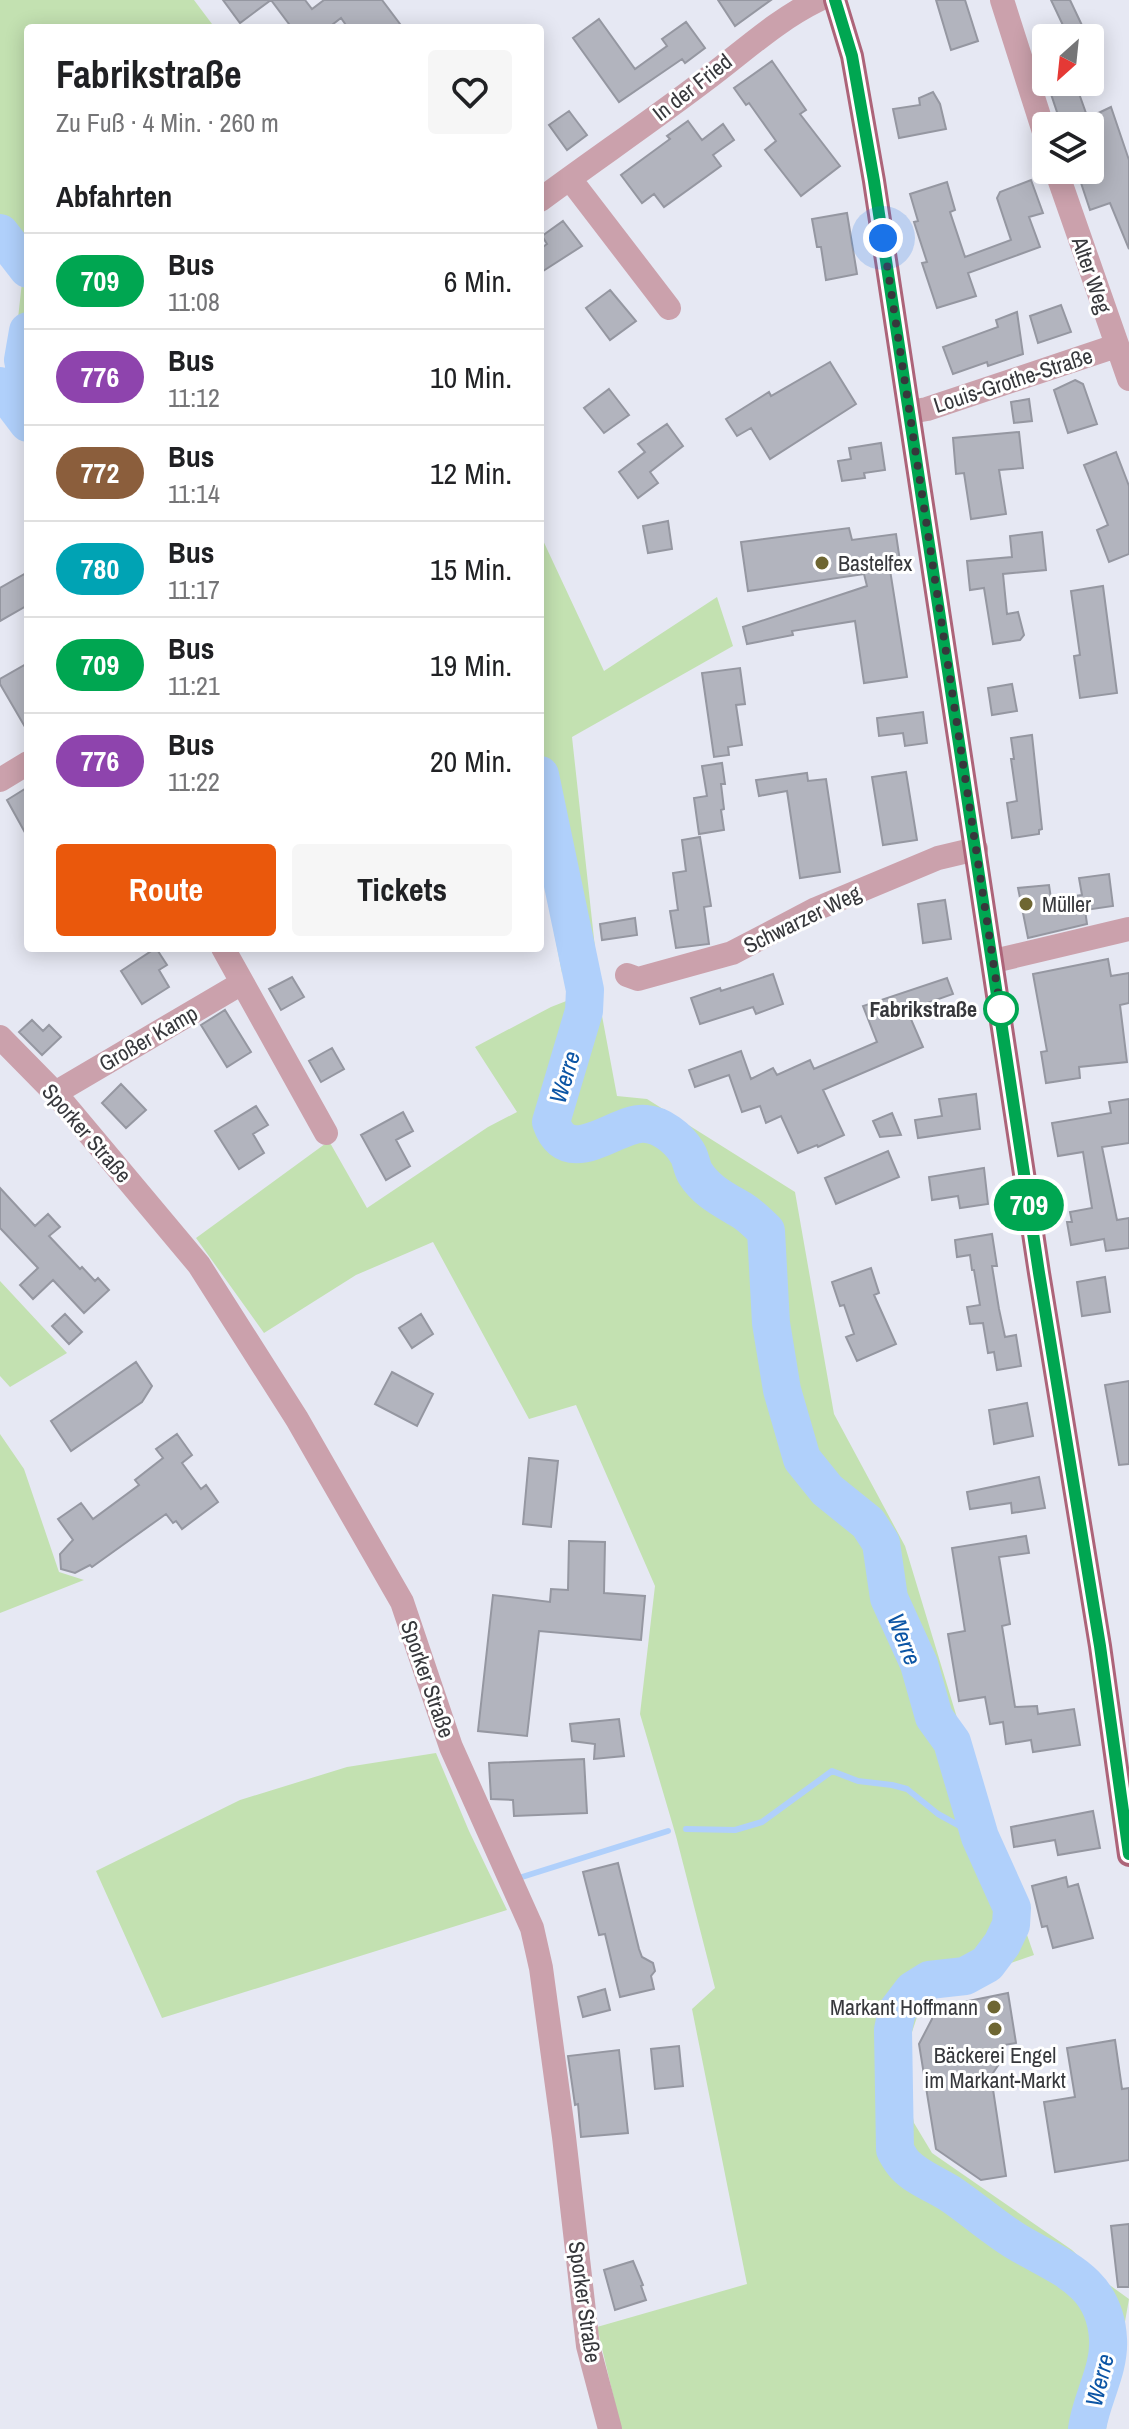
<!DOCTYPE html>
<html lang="de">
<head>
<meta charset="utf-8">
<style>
	:root { --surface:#fff; --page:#f6f6f6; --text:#202124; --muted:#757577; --line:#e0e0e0; --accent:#ea580c }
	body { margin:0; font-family:"Archivo Narrow",sans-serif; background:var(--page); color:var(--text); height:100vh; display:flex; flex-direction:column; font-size:30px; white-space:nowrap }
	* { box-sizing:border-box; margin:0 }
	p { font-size:26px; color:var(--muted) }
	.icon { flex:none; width:44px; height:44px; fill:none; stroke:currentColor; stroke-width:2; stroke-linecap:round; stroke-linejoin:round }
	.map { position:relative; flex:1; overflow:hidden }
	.side { position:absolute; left:24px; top:24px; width:520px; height:928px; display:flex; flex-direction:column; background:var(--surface); border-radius:8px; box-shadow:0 4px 20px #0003 }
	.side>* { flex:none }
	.badge { padding:0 16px; border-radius:26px; font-size:28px; line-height:52px }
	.needle { width:52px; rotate:207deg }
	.controls { position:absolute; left:1032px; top:24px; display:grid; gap:16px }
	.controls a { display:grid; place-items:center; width:72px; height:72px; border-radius:8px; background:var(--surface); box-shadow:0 4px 20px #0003; font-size:40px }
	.you { position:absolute; width:40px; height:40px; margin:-20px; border:6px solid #fff; border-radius:50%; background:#1a73e8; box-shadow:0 0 0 12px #1a73e833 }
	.map>.badge { position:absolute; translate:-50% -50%; box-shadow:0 0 0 4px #fff }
	h2 { padding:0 32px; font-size:30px; line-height:72px }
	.round { display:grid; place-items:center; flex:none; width:84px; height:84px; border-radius:8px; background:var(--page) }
	.headline { display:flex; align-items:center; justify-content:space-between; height:136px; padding:0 32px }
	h1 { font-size:38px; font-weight:800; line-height:60px }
	.cta { display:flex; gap:16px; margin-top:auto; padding:16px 32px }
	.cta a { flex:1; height:92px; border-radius:8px; background:var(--accent); color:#fff; font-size:32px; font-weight:800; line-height:92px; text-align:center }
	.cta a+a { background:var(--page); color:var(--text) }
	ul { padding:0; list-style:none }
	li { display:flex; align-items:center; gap:24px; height:96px; padding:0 32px; border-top:2px solid var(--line) }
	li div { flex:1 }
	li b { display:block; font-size:30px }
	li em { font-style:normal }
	li .badge { min-width:88px; font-weight:700; text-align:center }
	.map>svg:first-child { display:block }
</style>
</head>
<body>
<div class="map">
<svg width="1129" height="2429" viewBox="0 0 1129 2429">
	<rect width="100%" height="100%" fill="#e6e8f3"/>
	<path fill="#c3e1b1" d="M 0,0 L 194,0 L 215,28 L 28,28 L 28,395 L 12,373 L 22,282 L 0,252 Z
		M 540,534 L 604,671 L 717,597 L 733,646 L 572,737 L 597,966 L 562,973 L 540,859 Z
		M 597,989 L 617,1096 L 647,1099 L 795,1192 L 834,1414 L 905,1546 L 991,1830 L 968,1835 L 992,1834 L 1034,1955 L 974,1976 L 921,2005 L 902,2062 L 914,2123 L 932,2153 L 1072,2250 L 1104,2281 L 1129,2299 L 1106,2429 L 621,2429 L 597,2327 L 747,2284 L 692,2009 L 715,1988 L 676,1836 L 640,1714 L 655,1586 L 576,1405 L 529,1419 L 433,1242 L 356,1275 L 264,1333 L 196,1238 L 329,1141 L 367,1208 L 488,1127 L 517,1112 L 475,1047 L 551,1007 Z
		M 0,1281 L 67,1353 L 10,1387 L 0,1376 Z
		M 0,1434 L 24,1469 L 59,1572 L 84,1580 L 0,1613 Z
		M 436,1753 L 469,1831 L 507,1910 L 162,2018 L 96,1871 L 240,1800 L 347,1767 Z"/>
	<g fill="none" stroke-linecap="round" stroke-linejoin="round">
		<path stroke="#b0d0fb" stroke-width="6" d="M 686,1829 L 735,1830 L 762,1822 L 832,1771 L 858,1781 L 892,1785 L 907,1789 L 938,1814 L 980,1837
			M 522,1877 L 668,1831"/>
		<path stroke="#b0d0fb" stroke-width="38" d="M 0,233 L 28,269
			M 28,331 L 23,360 L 28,383
			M 0,386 L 28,423
			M 540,775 L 585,990 L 584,1011 L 551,1122 C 568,1173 618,1120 646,1124 C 661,1125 678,1138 686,1151 C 691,1157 691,1166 695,1173 C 707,1192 725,1200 743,1211 C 751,1216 759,1224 766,1231 L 771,1323 L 782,1390 L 802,1459 L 827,1490 L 868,1523 L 881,1543 L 889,1598 L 919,1664 L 934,1717 L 952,1742 L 980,1837 L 1012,1908 L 1011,1925 L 1002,1944 L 987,1964 L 965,1976 L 929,1980 L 913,1990 L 897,2011 L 893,2030 L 895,2150 C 898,2155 901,2161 905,2165 C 917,2178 937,2185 952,2195 C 974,2210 994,2228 1017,2242 C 1059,2267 1105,2280 1108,2339 C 1110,2370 1091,2399 1087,2429"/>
	</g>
	<path fill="#b2b4be" stroke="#9597a1" stroke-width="2" d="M 223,0 L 271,0 L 240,23 Z
		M 271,0 L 305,0 L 312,9 L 324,0 L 382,0 L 403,28 L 348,28 L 341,18 L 328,28 L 292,28 Z
		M 718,0 L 771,0 L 735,26 Z
		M 936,0 L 965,0 L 978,41 L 951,50 Z
		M 1051,0 L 1070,0 L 1088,38 L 1069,38 Z
		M 599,19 L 635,69 L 667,46 L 662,39 L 686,22 L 705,48 L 685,63 L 682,59 L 619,102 L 573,38 Z
		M 772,61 L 806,110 L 800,114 L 840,166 L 801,196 L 765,150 L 776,141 L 749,103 L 746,105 L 734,88 Z
		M 1076,85 L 1087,116 L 1066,126 L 1063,116 L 1059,118 L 1051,94 Z
		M 933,92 L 940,104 L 946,129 L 899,138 L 893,109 L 920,105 L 919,98 Z
		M 1111,107 L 1129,160 L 1129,249 L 1110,203 L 1090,210 L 1081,183 L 1090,180 L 1090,117 Z
		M 569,111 L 587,135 L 567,150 L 549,125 Z
		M 688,121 L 702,140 L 723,124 L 734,140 L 713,155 L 721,166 L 664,207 L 654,194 L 642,203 L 621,175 L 670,139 L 667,136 Z
		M 1031,180 L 1043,213 L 1029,217 L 1040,247 L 968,273 L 976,296 L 937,308 L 922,263 L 927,262 L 914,222 L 918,221 L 910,194 L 947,182 L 955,210 L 950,212 L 965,257 L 1011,240 L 997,198 L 1000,192 Z
		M 847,213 L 857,274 L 826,280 L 821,247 L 817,247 L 812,219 Z
		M 563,221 L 582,246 L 540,273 L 540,249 L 547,244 L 542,236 Z
		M 610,290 L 636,321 L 610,340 L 586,308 Z
		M 1061,305 L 1071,332 L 1038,343 L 1030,316 Z
		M 1017,312 L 1023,354 L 988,366 L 987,362 L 953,374 L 943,347 L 998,327 L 996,320 Z
		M 830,362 L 856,404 L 770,459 L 751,428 L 737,436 L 726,419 L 769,392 L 771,396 Z
		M 1075,380 L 1083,384 L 1097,424 L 1068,433 L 1054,390 Z
		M 609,389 L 629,415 L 604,433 L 584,408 Z
		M 1029,399 L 1032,421 L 1014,423 L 1011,402 Z
		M 667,424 L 683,446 L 650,472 L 658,483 L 638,498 L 619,472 L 645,452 L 638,444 Z
		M 1019,432 L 1023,468 L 999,470 L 1006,514 L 971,519 L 964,473 L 956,474 L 953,438 Z
		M 881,443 L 885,470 L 864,473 L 865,478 L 842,481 L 838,461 L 851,459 L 849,448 Z
		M 1116,452 L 1129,486 L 1129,554 L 1109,562 L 1097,530 L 1108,525 L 1084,465 Z
		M 668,521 L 672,549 L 648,553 L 643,526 Z
		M 849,528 L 852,540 L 896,534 L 901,568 L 890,570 L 907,677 L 864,683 L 855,621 L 792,631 L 793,635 L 747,644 L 743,627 L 867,586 L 864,574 L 748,591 L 741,542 Z
		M 1042,532 L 1046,570 L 1003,574 L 1007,614 L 1018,612 L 1024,635 L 1020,640 L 993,644 L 984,588 L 970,590 L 967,561 L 1012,557 L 1010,536 Z
		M 28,572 L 28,605 L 0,621 L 0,588 Z
		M 1103,586 L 1117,693 L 1080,698 L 1074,656 L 1080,655 L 1071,591 Z
		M 28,663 L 28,732 L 0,684 L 0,679 Z
		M 740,668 L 745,704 L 736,705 L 742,745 L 728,747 L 729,755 L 714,757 L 702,673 Z
		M 1012,684 L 1017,711 L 992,715 L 988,688 Z
		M 923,712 L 927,743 L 905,746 L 903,733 L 879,736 L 877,718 Z
		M 1032,735 L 1042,829 L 1039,830 L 1039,834 L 1012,838 L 1007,803 L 1017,801 L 1011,759 L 1014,759 L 1011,738 Z
		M 722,763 L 725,784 L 721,784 L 724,809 L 721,810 L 724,830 L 699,834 L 694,798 L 707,796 L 702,766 Z
		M 906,772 L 917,840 L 883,845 L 872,777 Z
		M 807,773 L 808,781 L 826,779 L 840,872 L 800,878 L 787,791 L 759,796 L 756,780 Z
		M 28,787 L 28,838 L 7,800 Z
		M 700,837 L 711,906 L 704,907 L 709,944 L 676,948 L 670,911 L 678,910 L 673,873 L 686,871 L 682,840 Z
		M 1109,874 L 1113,906 L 1085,910 L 1087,924 L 1028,938 L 1018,888 L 1049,885 L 1051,899 L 1082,895 L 1079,878 Z
		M 945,900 L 951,939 L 923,943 L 918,904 Z
		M 635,918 L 637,935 L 602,940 L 600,924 Z
		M 156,948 L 167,965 L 159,970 L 169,987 L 142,1004 L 121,971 Z
		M 1108,959 L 1111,976 L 1129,973 L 1129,1003 L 1120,1005 L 1127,1062 L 1079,1067 L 1080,1078 L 1046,1083 L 1041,1052 L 1047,1051 L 1033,974 Z
		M 773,974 L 783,1004 L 756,1014 L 753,1007 L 700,1024 L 691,998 L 720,988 L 721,991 Z
		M 292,977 L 304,997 L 281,1010 L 269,989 Z
		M 947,978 L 953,994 L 907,1010 L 923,1047 L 823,1090 L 844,1135 L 818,1147 L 817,1145 L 798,1153 L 781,1116 L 766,1123 L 760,1106 L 742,1112 L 729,1075 L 695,1087 L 689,1070 L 741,1051 L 751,1079 L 773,1068 L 777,1075 L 810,1060 L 814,1069 L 877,1042 L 863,1006 Z
		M 225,1010 L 251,1052 L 227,1067 L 201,1025 Z
		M 32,1020 L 43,1031 L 49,1025 L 61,1037 L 42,1055 L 19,1032 Z
		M 332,1048 L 344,1069 L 321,1082 L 309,1061 Z
		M 121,1084 L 146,1110 L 126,1128 L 102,1103 Z
		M 976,1094 L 980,1129 L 918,1138 L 915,1120 L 942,1116 L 939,1099 Z
		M 1129,1099 L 1129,1143 L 1102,1147 L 1117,1220 L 1129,1218 L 1129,1248 L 1106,1251 L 1104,1239 L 1071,1245 L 1067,1222 L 1072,1222 L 1070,1212 L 1092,1208 L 1083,1152 L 1058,1156 L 1052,1123 L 1111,1113 L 1109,1102 Z
		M 256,1106 L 268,1125 L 253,1134 L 264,1153 L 239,1169 L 215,1131 Z
		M 403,1112 L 413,1131 L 396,1140 L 410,1166 L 386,1180 L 361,1135 Z
		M 892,1113 L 901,1135 L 880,1137 L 873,1121 Z
		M 888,1151 L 899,1177 L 836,1204 L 825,1178 Z
		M 984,1168 L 988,1204 L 960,1208 L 958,1196 L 932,1200 L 929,1177 Z
		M 0,1188 L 35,1226 L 48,1214 L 60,1227 L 49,1236 L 80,1269 L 82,1267 L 95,1281 L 98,1278 L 109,1290 L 84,1313 L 53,1280 L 33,1299 L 20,1285 L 38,1268 L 0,1228 Z
		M 992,1234 L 997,1266 L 992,1266 L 999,1309 L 1005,1337 L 1016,1335 L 1021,1366 L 997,1370 L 994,1352 L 988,1353 L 983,1323 L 970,1324 L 967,1307 L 980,1305 L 974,1270 L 972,1270 L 970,1255 L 957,1257 L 955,1240 Z
		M 871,1268 L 879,1293 L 874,1295 L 896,1344 L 857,1361 L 846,1337 L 854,1334 L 844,1305 L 840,1306 L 832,1282 Z
		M 1105,1277 L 1110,1312 L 1082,1316 L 1077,1282 Z
		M 65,1314 L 82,1332 L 69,1344 L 52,1326 Z
		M 421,1314 L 433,1334 L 412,1348 L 399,1328 Z
		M 136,1362 L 152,1386 L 142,1402 L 71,1451 L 51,1421 Z
		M 392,1372 L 433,1394 L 417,1426 L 375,1404 Z
		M 1129,1381 L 1129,1464 L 1119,1465 L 1105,1385 Z
		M 1027,1403 L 1033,1436 L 994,1444 L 989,1410 Z
		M 177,1434 L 192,1455 L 182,1463 L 201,1489 L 206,1485 L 218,1502 L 182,1529 L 176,1521 L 173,1523 L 166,1514 L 92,1567 L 90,1565 L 75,1573 L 61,1569 L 60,1554 L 73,1540 L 58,1519 L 81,1503 L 93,1519 L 139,1485 L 135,1480 L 163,1458 L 156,1449 Z
		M 529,1458 L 558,1461 L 551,1527 L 523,1524 Z
		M 1039,1477 L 1045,1508 L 1012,1513 L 1011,1503 L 970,1509 L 967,1492 Z
		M 1026,1536 L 1029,1553 L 999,1557 L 1010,1624 L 1002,1626 L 1015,1707 L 1037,1706 L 1038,1714 L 1074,1709 L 1080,1745 L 1033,1752 L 1031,1740 L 1006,1744 L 1003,1722 L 990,1724 L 985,1697 L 959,1701 L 948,1634 L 965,1631 L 952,1548 Z
		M 569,1541 L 605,1542 L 604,1593 L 645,1596 L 641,1640 L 539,1631 L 527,1736 L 478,1731 L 493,1595 L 550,1602 L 551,1589 L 568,1590 Z
		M 619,1719 L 624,1756 L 594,1759 L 595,1744 L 572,1741 L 570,1724 Z
		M 584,1759 L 587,1813 L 514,1816 L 513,1800 L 491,1799 L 489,1763 Z
		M 1093,1811 L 1100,1848 L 1058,1855 L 1055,1840 L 1014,1847 L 1011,1827 Z
		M 618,1863 L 639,1949 L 642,1957 L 653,1963 L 655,1971 L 651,1976 L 654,1989 L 620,1997 L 605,1934 L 599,1935 L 583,1872 Z
		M 1066,1877 L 1068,1887 L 1078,1884 L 1093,1938 L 1053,1948 L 1047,1926 L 1042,1927 L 1032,1886 Z
		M 605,1989 L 610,2010 L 583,2017 L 578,1997 Z
		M 1008,1993 L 1016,2043 L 1004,2045 L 1005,2055 L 991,2076 L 1006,2176 L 981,2180 L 936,2149 L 919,2044 L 932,2019 L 932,2014 L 939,2007 Z
		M 1115,2040 L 1122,2089 L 1129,2088 L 1129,2160 L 1055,2172 L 1044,2102 L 1075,2097 L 1067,2048 Z
		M 679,2046 L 683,2086 L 655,2089 L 651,2049 Z
		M 619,2050 L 628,2133 L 581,2137 L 578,2104 L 575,2105 L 568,2056 Z
		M 1129,2224 L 1129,2287 L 1118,2287 L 1111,2226 Z
		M 633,2261 L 643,2285 L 641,2286 L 646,2300 L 615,2310 L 604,2270 Z"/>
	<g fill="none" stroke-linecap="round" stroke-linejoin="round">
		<path stroke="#cba1ac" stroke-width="24" d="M 1002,0 L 1046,138
			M 1056,170 L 1129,379
			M 570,179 L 669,308
			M 540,200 C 594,160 650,122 704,81 C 742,53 775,21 818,0
			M 910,412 L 927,409 L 1116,346
			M 0,780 L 28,763
			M 223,948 L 326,1133
			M 994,961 L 1129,929
			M 627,975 L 638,979 L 732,953 L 816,909 L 938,858 L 976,849
			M 0,1037 L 55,1093 L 199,1265 L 297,1419 L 402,1602 L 451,1747 L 532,1928 L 541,1968 L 564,2137 L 588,2346 L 610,2429
			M 55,1093 L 242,983"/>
		<path stroke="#ad6479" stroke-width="24" d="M 835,0 L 852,56 L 874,181 L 1039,1273 L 1100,1646 L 1129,1855"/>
	</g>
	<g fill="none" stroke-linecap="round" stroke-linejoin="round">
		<g stroke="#fff" stroke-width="18">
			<path id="line" d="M 835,0 L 852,56 L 874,181 L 1039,1273 L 1100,1646 L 1129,1854"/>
		</g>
		<use href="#line" stroke="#00a651" stroke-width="12"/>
		<path stroke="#37383c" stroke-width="8" stroke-dasharray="0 14.4" d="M 883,238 L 1002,1020 L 1001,1009"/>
	</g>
	<g fill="#6e6632" stroke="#fff" stroke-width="3">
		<circle cx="822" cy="563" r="8"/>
		<circle cx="1026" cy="904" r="8"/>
		<circle cx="994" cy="2007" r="8"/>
		<circle cx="995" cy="2029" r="8"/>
	</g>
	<circle fill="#fff" stroke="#00a651" stroke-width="4" cx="1001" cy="1009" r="16"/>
	<g text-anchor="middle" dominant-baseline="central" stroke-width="6" stroke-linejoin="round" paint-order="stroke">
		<g font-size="22" fill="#37383c" stroke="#fff">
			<text transform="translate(692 87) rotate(-38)">In der Fried</text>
			<text transform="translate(1092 275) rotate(71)">Alter Weg</text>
			<text transform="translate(1013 380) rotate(-18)">Louis-Grothe-Straße</text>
			<text transform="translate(802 919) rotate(-26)">Schwarzer Weg</text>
			<text transform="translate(148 1038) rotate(-30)">Großer Kamp</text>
			<text transform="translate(87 1133) rotate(49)">Sporker Straße</text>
			<text transform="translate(428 1679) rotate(71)">Sporker Straße</text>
			<text transform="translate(585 2302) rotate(82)">Sporker Straße</text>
		</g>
		<g font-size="22" fill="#37383c" stroke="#fff" text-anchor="start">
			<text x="838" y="563">Bastelfex</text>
			<text x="1042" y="904">Müller</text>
			<text x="978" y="2007" text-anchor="end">Markant Hoffmann</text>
			<text x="995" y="2055" text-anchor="middle">Bäckerei Engel<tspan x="995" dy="25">im Markant-Markt</tspan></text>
		</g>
		<g font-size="22" font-weight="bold" fill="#37383c" stroke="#fff" text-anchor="end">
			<text x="977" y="1009">Fabrikstraße</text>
		</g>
		<g font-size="24" font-style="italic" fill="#0c55a5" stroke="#fff">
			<text transform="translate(564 1077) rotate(-73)">Werre</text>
			<text transform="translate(905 1639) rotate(69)">Werre</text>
			<text transform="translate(1099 2380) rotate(-76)">Werre</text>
		</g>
	</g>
</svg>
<div class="controls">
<a><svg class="needle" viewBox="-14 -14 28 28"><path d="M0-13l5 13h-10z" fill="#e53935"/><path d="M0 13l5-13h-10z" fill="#757577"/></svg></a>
<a><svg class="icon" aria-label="layers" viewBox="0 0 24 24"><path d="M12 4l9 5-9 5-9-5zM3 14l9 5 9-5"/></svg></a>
</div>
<div class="you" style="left:883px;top:238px"></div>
<b class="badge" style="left:1029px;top:1205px;background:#00a651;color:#fff">709</b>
<section class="side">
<div class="headline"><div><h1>Fabrikstraße</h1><p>Zu Fuß · 4 Min. · 260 m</p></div><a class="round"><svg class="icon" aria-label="heart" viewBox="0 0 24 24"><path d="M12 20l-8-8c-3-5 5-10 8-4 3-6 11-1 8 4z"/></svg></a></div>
<h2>Abfahrten</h2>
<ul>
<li><span class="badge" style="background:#00a651;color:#fff">709</span><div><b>Bus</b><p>11:08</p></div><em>6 Min.</em></li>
<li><span class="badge" style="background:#8e44ad;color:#fff">776</span><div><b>Bus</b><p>11:12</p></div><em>10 Min.</em></li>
<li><span class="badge" style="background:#8b5e3c;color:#fff">772</span><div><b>Bus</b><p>11:14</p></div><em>12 Min.</em></li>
<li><span class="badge" style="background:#00a3b4;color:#fff">780</span><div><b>Bus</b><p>11:17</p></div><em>15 Min.</em></li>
<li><span class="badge" style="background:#00a651;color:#fff">709</span><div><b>Bus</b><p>11:21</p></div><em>19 Min.</em></li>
<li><span class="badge" style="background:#8e44ad;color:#fff">776</span><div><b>Bus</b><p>11:22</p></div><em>20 Min.</em></li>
</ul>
<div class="cta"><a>Route</a><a>Tickets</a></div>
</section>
</div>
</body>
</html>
